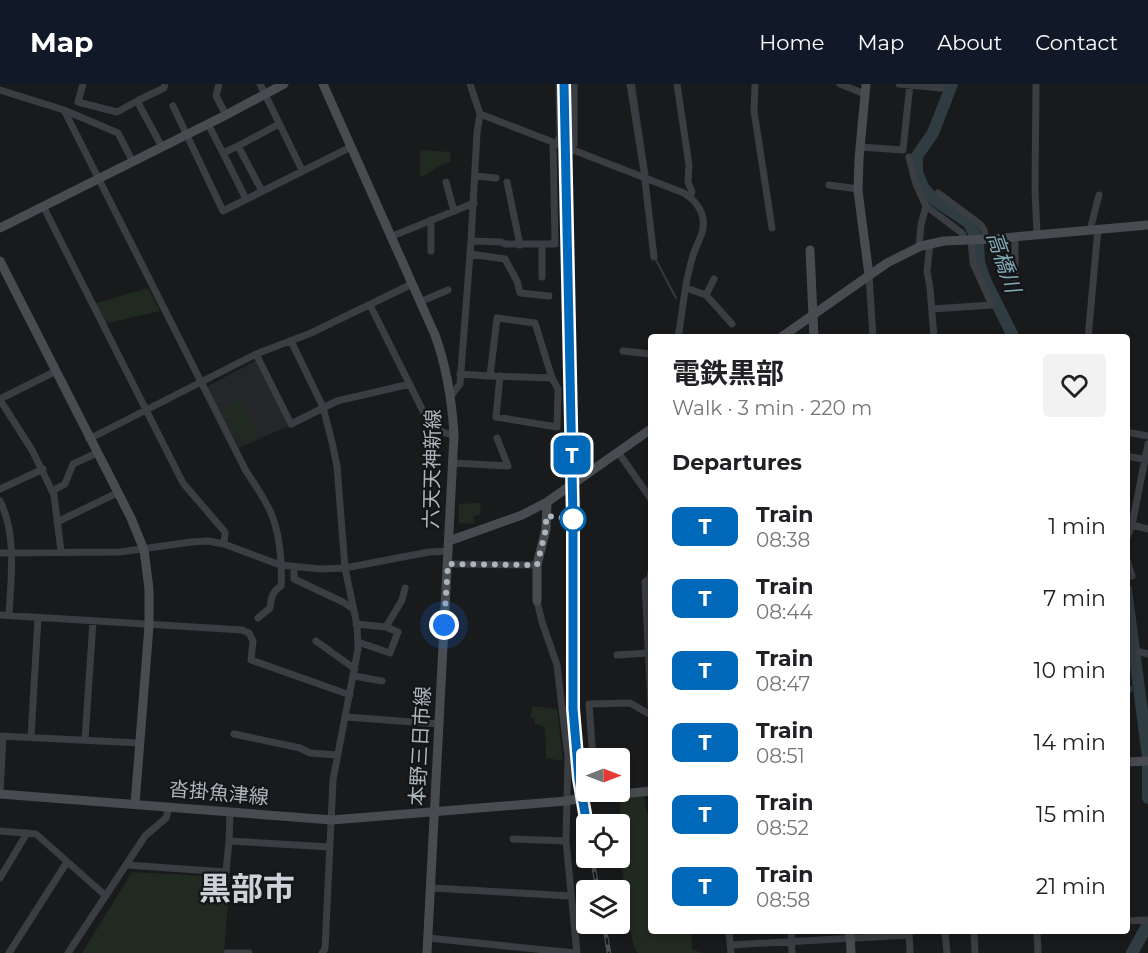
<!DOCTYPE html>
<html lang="en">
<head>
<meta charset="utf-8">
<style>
	:root { --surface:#fff; --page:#f2f2f2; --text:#202124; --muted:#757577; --accent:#111827 }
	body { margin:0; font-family:Montserrat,"Noto Sans JP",sans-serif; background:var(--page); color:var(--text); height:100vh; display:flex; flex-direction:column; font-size:22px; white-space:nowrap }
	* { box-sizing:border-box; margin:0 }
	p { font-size:20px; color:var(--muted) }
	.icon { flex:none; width:33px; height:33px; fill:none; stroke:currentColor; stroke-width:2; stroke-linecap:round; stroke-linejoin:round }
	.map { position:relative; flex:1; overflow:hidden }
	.drawer { position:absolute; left:648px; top:250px; width:482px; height:600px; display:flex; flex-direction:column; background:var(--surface); border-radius:6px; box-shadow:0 3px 9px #0003 }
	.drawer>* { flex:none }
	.badge { padding:0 12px; border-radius:9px; font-size:21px; line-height:39px }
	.needle { width:39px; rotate:90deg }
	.controls { position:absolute; left:576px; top:664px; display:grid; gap:12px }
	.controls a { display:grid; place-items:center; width:54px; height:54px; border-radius:6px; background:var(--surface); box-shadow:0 3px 9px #0003; font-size:30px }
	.you { position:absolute; width:30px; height:30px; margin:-15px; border:4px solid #fff; border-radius:50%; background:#1a73e8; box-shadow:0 0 0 9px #1a73e833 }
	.map>.badge { position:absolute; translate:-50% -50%; box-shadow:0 0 0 3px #fff }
	h2 { padding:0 24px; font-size:22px; line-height:54px }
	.round { display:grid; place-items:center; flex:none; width:63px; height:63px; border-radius:6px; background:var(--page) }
	.head { display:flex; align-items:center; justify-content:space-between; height:102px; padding:0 24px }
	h1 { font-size:28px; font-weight:700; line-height:45px }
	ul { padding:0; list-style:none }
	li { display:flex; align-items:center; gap:18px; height:72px; padding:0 24px }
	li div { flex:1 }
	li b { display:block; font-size:22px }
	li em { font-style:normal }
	li .badge { min-width:66px; font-weight:700; text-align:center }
	header { display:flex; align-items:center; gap:36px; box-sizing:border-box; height:84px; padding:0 30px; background:var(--accent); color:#fff }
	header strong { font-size:28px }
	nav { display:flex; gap:33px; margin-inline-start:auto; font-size:21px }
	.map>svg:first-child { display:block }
</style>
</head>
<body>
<header>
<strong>Map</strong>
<nav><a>Home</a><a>Map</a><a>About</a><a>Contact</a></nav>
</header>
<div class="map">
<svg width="1148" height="869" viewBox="0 0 1148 869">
	<rect width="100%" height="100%" fill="#191a1c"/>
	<path fill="#252629" d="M 257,276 L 288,342 L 239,364 L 206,303 Z"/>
	<path fill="#212a21" d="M 420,66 L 450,68 L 451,78 L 445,79 L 423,92 L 420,92 Z
		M 148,204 L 160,227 L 103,240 L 93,220 Z
		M 240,315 L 259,351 L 241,360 L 222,325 Z
		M 480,419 L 481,430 L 473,433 L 475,440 L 459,439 L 459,420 Z
		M 533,622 L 557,625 L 563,677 L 546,674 L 545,643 L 535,640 L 535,635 L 530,633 Z
		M 644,712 L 646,725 L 651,736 L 651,848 L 691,848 L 692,865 L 702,869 L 638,869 L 634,863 L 621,805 L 623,789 L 619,776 L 622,754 L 619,713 Z
		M 132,788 L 230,793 L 224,869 L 82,869 Z"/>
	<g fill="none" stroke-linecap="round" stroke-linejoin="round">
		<path stroke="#2f3c41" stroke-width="2" d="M 634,0 L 648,94
			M 655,174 L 676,214"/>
		<path stroke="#2f3c41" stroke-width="12" d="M 952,0 L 933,49 L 917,72 L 917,88 L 923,103 L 933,115 L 969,139 L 978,157 L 979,178 L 985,196 L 1014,254
			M 1126,505 L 1148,673 L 1148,714
			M 1132,869 L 1148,840"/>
		<path stroke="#3a3d41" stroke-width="7" d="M 83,0 L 78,18 L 117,28 L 137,17
			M 219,0 L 216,12 L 226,31
			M 260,0 L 302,86
			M 574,0 L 574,60
			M 630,0 L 644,88 L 654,173
			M 677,0 L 689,81 L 688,98 L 692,108 L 690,113
			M 755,0 L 754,27 L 772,144
			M 840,0 L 865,10
			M 899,0 L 941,4 L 943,0
			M 1036,0 L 1035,105 L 1037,150
			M 0,6 L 64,26 L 246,387 C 269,421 279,437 281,479 C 281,487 282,494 281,502 C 272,508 271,514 270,524 L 258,534
			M 173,22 L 223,127 L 351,63
			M 64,26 L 118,49 L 133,78
			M 480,30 L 684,109 C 694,116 701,123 703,135 C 705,147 699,155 695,166 C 685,193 683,225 678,254
			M 208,40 L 223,69 L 238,62
			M 557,60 L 560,52 L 559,0
			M 162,63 L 137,17 L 164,4 L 165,0
			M 860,63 L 903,66 L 910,0
			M 223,69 L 246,115
			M 909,73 L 916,100 L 926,122
			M 475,92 L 496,94
			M 446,98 L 454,127
			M 507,98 L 520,161
			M 829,101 L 858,105
			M 262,107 L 238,62 L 279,40
			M 938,109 L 980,140 L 984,146 L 986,155
			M 43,122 L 183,399 L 225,448 L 224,460
			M 1090,146 L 1099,111
			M 1015,152 L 1015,197
			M 390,153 L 474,119
			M 471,157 L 501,158 L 505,160 L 555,160 L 553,58
			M 542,160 L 542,193
			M 930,160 L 927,187 L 930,204 L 934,254
			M 919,163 L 921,141 L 926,122 L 962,149 L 965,156
			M 431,167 L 431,136
			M 470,170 L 505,175 L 517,197 L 520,209 L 549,212
			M 869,191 L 873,254
			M 686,204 L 706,211 L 714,195
			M 706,211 L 732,240
			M 420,218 L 448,206
			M 370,221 L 427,335 C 436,345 441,349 454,351
			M 932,225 L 992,221 L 973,179 L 971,156
			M 1088,254 L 1098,145
			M 291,257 L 323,323 L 332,358 L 337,382 L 345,484 L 357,541 L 358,565 L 333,696 L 325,865 L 322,869
			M 623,267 L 651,270
			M 256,270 L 291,340 L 337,317 L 410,300
			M 460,290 L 490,292
			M 500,292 L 496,333 L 557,343 L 558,305 L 552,294 L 490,292 L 497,234 L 535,239 L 552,294
			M 451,312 L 460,300 L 471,157 L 477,49 L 480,30 L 470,0
			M 0,315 L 56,287
			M 0,316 L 32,366 L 54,411 L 61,467
			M 1126,348 L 1148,352
			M 89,355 L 256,270 L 311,249 L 412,200
			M 618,368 L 651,415
			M 1126,372 L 1148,376
			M 453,379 L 508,382 L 497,354
			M 0,405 L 43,385
			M 52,407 L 65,400 L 73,380 L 97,369
			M 0,417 C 17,451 11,494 9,531
			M 57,438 L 117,409
			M 1132,441 L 1148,445
			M 1126,456 L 1132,441 L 1148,360
			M 0,469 L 120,468 L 191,458 L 208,457 L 224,460 L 280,481 L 321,485 L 345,484 L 429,468 L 449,467
			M 1126,473 L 1132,492 L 1126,492
			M 448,480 L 537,481
			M 294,483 L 294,495 L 343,518 L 353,525
			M 651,488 L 650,494 L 645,498 L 651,621
			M 537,517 L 542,538 L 557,581 L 562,624 L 568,672 L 566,757 L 577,869
			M 0,531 L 242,546 L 249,549 L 253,557 L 251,576 L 350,611
			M 356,540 L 386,543 L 402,516 L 405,504
			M 316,557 L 355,585
			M 358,558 L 390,569 L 398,548 L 386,543
			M 1140,568 L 1148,570
			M 617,571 L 648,569
			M 354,592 L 382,597
			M 1126,605 L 1129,605
			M 346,633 L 440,640
			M 234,650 L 300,664 L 310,669 L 337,671
			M 0,652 L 139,659
			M 31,653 L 38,534
			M 85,656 L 93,537
			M 593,675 L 589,620 L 630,619 L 651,631
			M 0,709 L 3,653
			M 230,728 L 229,757 L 330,763
			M 0,747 L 36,750 L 106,812
			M 513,755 L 566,757
			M 126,781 L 226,788 L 229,757
			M 0,794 L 27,749
			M 432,804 L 571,812
			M 1126,837 L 1148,836
			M 729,848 L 731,869
			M 791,848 L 792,869
			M 909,848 L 910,869
			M 945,848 L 947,869
			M 974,848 L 975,869
			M 1037,848 L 1038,869
			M 428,854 L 575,869
			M 730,861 L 909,851
			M 9,869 L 67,778
			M 68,869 L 145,752 L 166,734 L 169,723
			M 227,869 L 249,869"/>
		<path stroke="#484c51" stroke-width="9" d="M 323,0 L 435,251 C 447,284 452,316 454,351 L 427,869
			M 866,0 L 859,75 L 858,107 L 869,191
			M 0,144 L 226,31 L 284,0
			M 810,166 L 814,254
			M 0,177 L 131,434 L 144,466 L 149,505 L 149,542 L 135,720
			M 780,254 L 887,179 L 921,162 L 944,157 L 992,155 L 1148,141
			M 449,457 L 522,431 L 547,418 L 651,345
			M 537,517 L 537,481 L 546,445 L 547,418
			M 1126,678 L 1148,677
			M 0,710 L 332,736 L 566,717 L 582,714 L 651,707
			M 850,848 L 851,869"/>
		<g stroke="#4d5156" stroke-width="4.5">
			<path id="rail" d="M 564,0 L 573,435 L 573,625 L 579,695 L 587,741
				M 592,774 L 598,807
				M 604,840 L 609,869"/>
		</g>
		<use href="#rail" stroke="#141517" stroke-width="2" stroke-dasharray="7" stroke-linecap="butt"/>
	</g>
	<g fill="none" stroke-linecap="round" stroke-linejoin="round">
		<g stroke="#fff" stroke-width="14">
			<path id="line" d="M 564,0 L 573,435 L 573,625 L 579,695 L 587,741"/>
		</g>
		<use href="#line" stroke="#0068b9" stroke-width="9"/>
		<path stroke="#acb4bc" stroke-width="6" stroke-dasharray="0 10.8" d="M 444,541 L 448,480 L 537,481 L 546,445 L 546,432 L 573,435"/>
	</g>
	<circle fill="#fff" stroke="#0068b9" stroke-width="3" cx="573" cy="435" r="12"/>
	<g text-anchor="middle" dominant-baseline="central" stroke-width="4.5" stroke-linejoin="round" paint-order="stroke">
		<g font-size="20" fill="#acb4bc" stroke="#141517">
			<text transform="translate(432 385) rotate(-89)">六天天神新線</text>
			<text transform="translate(420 662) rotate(-87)">本野三日市線</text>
			<text transform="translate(219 709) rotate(5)">沓掛魚津線</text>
		</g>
		<g font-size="21" font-style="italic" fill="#82a9b7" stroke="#141517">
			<text transform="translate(1004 178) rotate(71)">高橋川</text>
		</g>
		<g font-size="32" font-weight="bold" fill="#cdd2d8" stroke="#141517">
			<text x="247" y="804">黒部市</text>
		</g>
	</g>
</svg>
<div class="controls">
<a><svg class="needle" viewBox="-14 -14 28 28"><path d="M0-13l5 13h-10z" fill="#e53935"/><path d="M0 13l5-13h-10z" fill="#757577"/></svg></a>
<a><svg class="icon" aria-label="locate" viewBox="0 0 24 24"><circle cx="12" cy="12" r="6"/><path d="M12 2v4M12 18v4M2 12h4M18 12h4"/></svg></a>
<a><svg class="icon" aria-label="layers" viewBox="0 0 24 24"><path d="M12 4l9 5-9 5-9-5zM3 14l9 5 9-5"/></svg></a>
</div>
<div class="you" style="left:444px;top:541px"></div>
<b class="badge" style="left:572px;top:371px;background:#0068b9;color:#fff">T</b>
<section class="drawer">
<div class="head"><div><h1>電鉄黒部</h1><p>Walk · 3 min · 220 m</p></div><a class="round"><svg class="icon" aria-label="heart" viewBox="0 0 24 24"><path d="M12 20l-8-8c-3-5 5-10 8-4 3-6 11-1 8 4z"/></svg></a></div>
<h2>Departures</h2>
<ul>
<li><span class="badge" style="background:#0068b9;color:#fff">T</span><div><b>Train</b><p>08:38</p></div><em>1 min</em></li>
<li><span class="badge" style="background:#0068b9;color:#fff">T</span><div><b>Train</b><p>08:44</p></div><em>7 min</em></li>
<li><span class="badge" style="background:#0068b9;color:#fff">T</span><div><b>Train</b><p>08:47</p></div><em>10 min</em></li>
<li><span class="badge" style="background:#0068b9;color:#fff">T</span><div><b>Train</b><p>08:51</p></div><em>14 min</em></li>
<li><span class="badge" style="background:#0068b9;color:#fff">T</span><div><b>Train</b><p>08:52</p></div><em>15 min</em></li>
<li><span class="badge" style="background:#0068b9;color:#fff">T</span><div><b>Train</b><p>08:58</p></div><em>21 min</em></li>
</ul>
</section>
</div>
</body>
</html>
